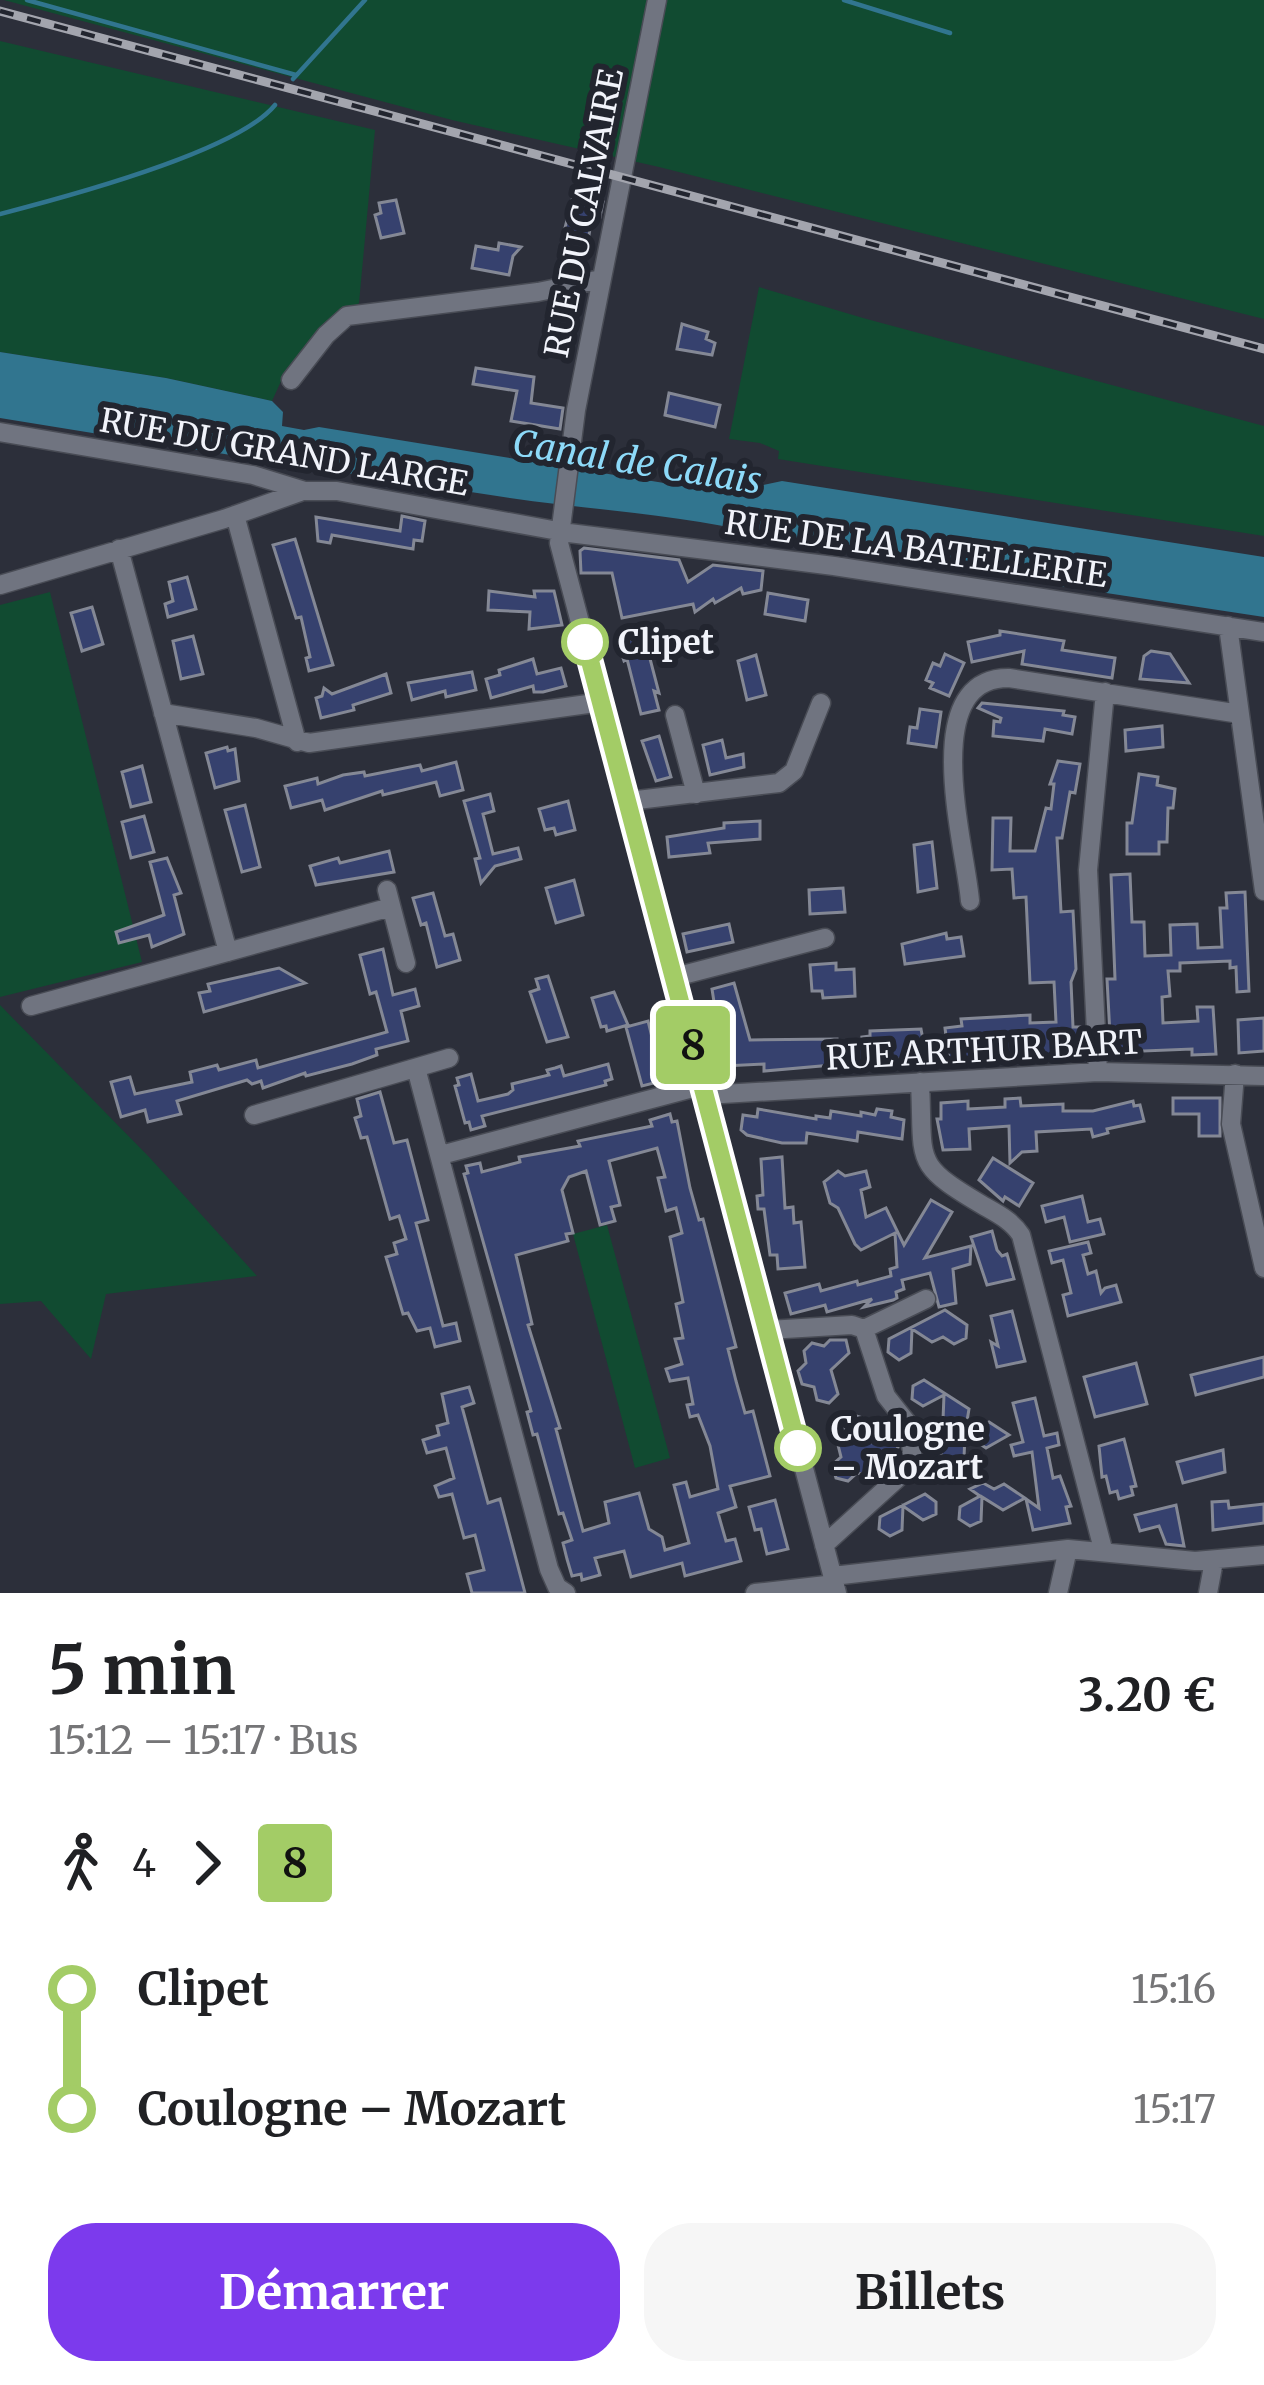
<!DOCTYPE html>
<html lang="fr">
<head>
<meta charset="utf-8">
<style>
	:root { --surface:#fff; --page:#f6f6f6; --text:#202124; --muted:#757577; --accent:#7c3aed }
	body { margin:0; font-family:Merriweather,serif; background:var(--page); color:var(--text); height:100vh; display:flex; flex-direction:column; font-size:45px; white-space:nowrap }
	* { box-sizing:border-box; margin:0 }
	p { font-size:39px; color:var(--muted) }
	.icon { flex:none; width:66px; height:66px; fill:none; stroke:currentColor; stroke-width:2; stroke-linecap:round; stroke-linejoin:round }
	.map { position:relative; height:1593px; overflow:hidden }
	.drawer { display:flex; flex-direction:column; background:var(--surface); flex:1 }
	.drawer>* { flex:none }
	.badge { padding:0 24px; border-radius:9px; font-size:42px; line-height:78px }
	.map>.badge { position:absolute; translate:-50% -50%; box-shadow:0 0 0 6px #fff }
	.legs { display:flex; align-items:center; gap:18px; height:132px; padding:0 48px; font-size:39px }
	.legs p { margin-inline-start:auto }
	.headline { display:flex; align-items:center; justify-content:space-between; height:204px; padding:0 48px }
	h1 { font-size:66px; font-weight:700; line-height:90px }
	.button { display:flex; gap:24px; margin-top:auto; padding:24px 48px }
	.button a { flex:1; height:138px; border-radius:48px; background:var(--accent); color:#fff; font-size:48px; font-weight:700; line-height:138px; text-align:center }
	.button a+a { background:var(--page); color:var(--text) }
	ul { padding:0 48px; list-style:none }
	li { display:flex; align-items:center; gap:42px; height:120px; font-size:45px }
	li i { display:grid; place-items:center; width:18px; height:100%; margin:0 15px; background:currentColor }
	li i::after { content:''; width:30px; height:30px; margin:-15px; border:9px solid; border-radius:50%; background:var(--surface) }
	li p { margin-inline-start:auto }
	li:first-child i { background:linear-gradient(#0000 50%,currentColor 0) }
	li:last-child i { background:linear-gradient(currentColor 50%,#0000 0) }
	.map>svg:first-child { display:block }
</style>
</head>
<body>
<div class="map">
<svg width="1264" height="1593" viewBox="0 0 1264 1593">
	<rect width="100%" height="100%" fill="#2c2f3a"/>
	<path fill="#114b31" d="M 4,0 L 1264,0 L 1264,319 L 659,167 L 452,120 Z
		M 0,41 L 375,130 L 359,303 L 287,368 L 272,401 L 166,378 L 0,352 Z
		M 759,287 L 863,318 L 1264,426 L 1264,536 L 778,459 L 779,451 L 760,443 L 729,439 Z
		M 50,592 L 142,962 L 0,997 L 0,605 Z
		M 0,1005 L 150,1158 L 257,1276 L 106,1294 L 91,1359 L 41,1301 L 0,1304 Z
		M 607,1225 L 670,1458 L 635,1468 L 573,1234 Z"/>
	<path fill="#31758f" d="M 0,352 L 166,378 L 272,401 L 283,412 L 282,426 L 304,430 L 319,427 L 726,493 L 782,481 L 1264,557 L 1264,617 L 804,547 C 707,514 598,512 497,496 C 331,471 165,445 0,418 Z"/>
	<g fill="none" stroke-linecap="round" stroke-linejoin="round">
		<path stroke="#31758f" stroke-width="4.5" d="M 27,0 L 296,75
			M 844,0 L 950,33
			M 293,79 L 365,0
			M 0,214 C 62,198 237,152 275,105"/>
	</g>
	<path fill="#36416e" stroke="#848895" stroke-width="3" fill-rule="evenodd" d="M 573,196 L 603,202 L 600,217 L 592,215 L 588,242 L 563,236 Z
		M 396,200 L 404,233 L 381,238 L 375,215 L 381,213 L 379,203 Z
		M 499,243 L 521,247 L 513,256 L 509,275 L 472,268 L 476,246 L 498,250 Z
		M 682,324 L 708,332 L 706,339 L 715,343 L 712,355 L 677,349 Z
		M 476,368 L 534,377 L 531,403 L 563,408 L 560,429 L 511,421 L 517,391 L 473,384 Z
		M 669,393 L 720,405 L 715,427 L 665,415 Z
		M 402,516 L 425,521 L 422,541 L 414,540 L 413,549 L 332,535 L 330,543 L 318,541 L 316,517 L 400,531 Z
		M 295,539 L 333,665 L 309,671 L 306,658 L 310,657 L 301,617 L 296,618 L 273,545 Z
		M 584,548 L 679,560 L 688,582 L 713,565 L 763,571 L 761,590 L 743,594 L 741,588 L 715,603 L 713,599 L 695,612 L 693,604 L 622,618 L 612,573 L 581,573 L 580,551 Z
		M 187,577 L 196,609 L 168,617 L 165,604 L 173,601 L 169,582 Z
		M 489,591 L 535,597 L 534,591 L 554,591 L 562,625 L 529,629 L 530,612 L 488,610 Z
		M 768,593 L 808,600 L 805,621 L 765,614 Z
		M 92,607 L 103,644 L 82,651 L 71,613 Z
		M 1000,631 L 1064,641 L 1062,650 L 1115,658 L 1112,678 L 1022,664 L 1024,651 L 972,662 L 968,642 L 1000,635 Z
		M 643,635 L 646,645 L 632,655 L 648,651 L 659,693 L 654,691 L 659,710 L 641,714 L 627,659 L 624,661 L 618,643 Z
		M 193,636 L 203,674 L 181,679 L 173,641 Z
		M 1151,651 L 1170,654 L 1189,683 L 1140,679 L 1144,656 Z
		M 945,654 L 964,663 L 949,696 L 930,688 L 933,683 L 926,680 L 933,663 L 940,666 Z
		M 756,655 L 766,695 L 747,700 L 738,661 Z
		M 533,659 L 537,674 L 561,668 L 566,686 L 543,692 L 534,692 L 533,686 L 491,698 L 486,679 L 500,675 L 499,670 Z
		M 472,672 L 476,690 L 446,697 L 445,691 L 412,700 L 408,683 Z
		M 386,674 L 391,693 L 353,705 L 354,710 L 321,718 L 316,698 L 322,696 L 324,688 L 332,694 Z
		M 982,703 L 1064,711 L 1063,715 L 1075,717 L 1072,734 L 1045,729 L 1043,741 L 993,736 L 994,721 L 1000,722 L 1001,718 L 978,708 Z
		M 920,709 L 941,712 L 936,747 L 908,743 L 910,727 L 917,728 Z
		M 1162,726 L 1163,747 L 1126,751 L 1125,730 Z
		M 659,736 L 671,777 L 656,781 L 642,741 Z
		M 722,740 L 726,758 L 743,754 L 744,767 L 710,775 L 703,745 Z
		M 227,747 L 228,751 L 235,749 L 239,781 L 215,788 L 206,753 Z
		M 1058,761 L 1080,764 L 1075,793 L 1070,792 L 1062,838 L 1057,838 L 1061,912 L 1073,911 L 1076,969 L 1071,982 L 1073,1027 L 1080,1027 L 1083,1050 L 1065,1055 L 1005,1058 L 1005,1054 L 949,1060 L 945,1028 L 962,1026 L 961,1019 L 1030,1015 L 1030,1023 L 1056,1022 L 1054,982 L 1030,983 L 1026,897 L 1014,898 L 1012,869 L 992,870 L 993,818 L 1011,818 L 1010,851 L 1035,851 L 1046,808 L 1051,809 L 1054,784 L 1050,784 Z
		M 456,762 L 463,790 L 440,796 L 436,782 L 383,795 L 382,791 L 325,810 L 322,800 L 291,808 L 285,786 L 317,778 L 318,784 L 343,775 L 364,772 L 365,776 L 420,765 L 422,771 Z
		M 142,766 L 151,802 L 131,807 L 122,772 Z
		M 1139,774 L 1158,777 L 1157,785 L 1175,789 L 1173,808 L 1168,808 L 1167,842 L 1159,842 L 1159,854 L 1127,854 L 1127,823 L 1132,823 Z
		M 490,794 L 494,811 L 483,814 L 493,854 L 518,848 L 521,859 L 495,866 L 481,883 L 475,859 L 480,858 L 464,801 Z
		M 568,801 L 575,830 L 556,835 L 554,828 L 545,830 L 539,809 Z
		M 245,805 L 260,867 L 242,872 L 225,810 Z
		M 144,816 L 154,852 L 131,858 L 122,822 Z
		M 760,821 L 760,839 L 708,843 L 710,853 L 669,857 L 667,837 L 724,828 L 724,823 Z
		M 932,842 L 937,888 L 918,892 L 914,845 Z
		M 389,851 L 394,872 L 316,885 L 310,866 L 338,858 L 340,863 Z
		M 167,858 L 181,893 L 174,895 L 184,934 L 152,947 L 149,935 L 119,943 L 116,932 L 164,915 L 150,862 Z
		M 1130,874 L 1132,922 L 1144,922 L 1145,956 L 1171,955 L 1170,925 L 1197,924 L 1198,948 L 1222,947 L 1220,908 L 1227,908 L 1226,893 L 1245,892 L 1249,991 L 1237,992 L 1236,967 L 1230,968 L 1230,961 L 1180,963 L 1180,971 L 1168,971 L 1170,996 L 1162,997 L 1163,1023 L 1198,1021 L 1197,1007 L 1213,1007 L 1216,1054 L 1192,1055 L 1192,1049 L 1119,1052 L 1118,1035 L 1110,1035 L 1107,979 L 1115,979 L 1111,875 Z
		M 574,880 L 583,915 L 556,923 L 546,888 Z
		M 843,888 L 845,912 L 810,914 L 809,890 Z
		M 433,893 L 445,936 L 453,934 L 460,960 L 437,967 L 426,923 L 421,925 L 413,898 Z
		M 729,924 L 733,942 L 687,952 L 683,934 Z
		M 946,933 L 947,939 L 961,937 L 964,956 L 905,964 L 902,944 Z
		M 383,949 L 393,995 L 415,989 L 419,1006 L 401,1011 L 408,1041 L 376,1049 L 377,1055 L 352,1064 L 306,1076 L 305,1073 L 263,1088 L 261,1081 L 252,1084 L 247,1080 L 177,1101 L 181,1114 L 148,1122 L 145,1110 L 121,1117 L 111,1082 L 130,1077 L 135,1094 L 192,1082 L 190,1072 L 217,1065 L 219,1070 L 256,1060 L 258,1068 L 387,1032 L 376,992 L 370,994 L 360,955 Z
		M 836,963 L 836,970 L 854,969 L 855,996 L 823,998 L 822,991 L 812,991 L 810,965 Z
		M 279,968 L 305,983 L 204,1012 L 199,993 L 210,991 L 208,984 Z
		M 548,976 L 568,1037 L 547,1042 L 530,992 L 539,989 L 536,979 Z
		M 734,983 L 750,1040 L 837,1039 L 837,1044 L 863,1042 L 862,1037 L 870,1036 L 870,1031 L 921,1029 L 927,1062 L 910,1064 L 910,1060 L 900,1059 L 764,1071 L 764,1064 L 724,1066 L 712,989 Z
		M 614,992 L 628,1025 L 607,1031 L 606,1026 L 601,1027 L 592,998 Z
		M 1264,1018 L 1264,1051 L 1239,1053 L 1238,1020 Z
		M 648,1021 L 661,1074 L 656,1075 L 658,1082 L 642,1086 L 626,1027 Z
		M 608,1064 L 612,1079 L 605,1081 L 606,1085 L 482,1116 L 485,1126 L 471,1130 L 469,1122 L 465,1123 L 455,1086 L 459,1085 L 457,1078 L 471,1074 L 478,1101 L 508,1094 L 513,1090 L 512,1084 L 549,1075 L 547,1070 L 555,1068 L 561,1066 L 564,1076 Z
		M 380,1092 L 394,1143 L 407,1140 L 428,1220 L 416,1223 L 443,1326 L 456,1323 L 460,1341 L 435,1347 L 430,1328 L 417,1331 L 408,1313 L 403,1314 L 386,1257 L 397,1254 L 394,1243 L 406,1239 L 399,1216 L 390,1219 L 367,1137 L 361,1138 L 355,1118 L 361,1116 L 357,1099 Z
		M 1020,1098 L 1021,1106 L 1063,1104 L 1063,1111 L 1093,1111 L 1133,1101 L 1134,1106 L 1140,1105 L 1144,1121 L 1107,1129 L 1108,1133 L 1093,1137 L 1091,1129 L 1036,1132 L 1037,1151 L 1022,1152 L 1010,1163 L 1009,1126 L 969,1129 L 970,1149 L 943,1150 L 937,1119 L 941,1119 L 941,1103 L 968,1101 L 968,1109 L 1005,1107 L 1005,1099 Z
		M 1173,1098 L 1220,1098 L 1220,1136 L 1199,1136 L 1199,1114 L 1173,1114 Z
		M 758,1109 L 816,1119 L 816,1116 L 830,1118 L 831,1111 L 861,1116 L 861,1112 L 875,1115 L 877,1109 L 892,1111 L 891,1117 L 904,1120 L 902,1139 L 858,1132 L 857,1141 L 807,1133 L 806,1143 L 782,1143 L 747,1135 L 741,1130 L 743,1115 L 757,1117 Z
		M 670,1114 L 672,1122 L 677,1121 L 690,1188 L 699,1220 L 703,1219 L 736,1347 L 728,1349 L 736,1381 L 745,1413 L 753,1411 L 770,1476 L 730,1486 L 736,1507 L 718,1513 L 726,1541 L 735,1539 L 741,1561 L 685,1576 L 682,1563 L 631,1577 L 624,1551 L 595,1558 L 600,1575 L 582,1580 L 581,1574 L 572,1576 L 567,1559 L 563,1543 L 572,1540 L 563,1513 L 559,1514 L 537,1434 L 533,1435 L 527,1412 L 531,1411 L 464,1174 L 468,1173 L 466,1166 L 480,1163 L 482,1172 L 520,1162 L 519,1157 L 580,1146 L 578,1141 L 652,1126 L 650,1120 ZM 657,1148 L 665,1177 L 658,1178 L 666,1211 L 676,1208 L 682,1233 L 670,1237 L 683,1302 L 676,1304 L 683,1338 L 675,1339 L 682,1364 L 666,1369 L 670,1381 L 688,1378 L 693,1404 L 687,1405 L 690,1417 L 698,1415 L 710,1446 L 718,1489 L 690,1497 L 686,1482 L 674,1485 L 689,1543 L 665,1550 L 662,1537 L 649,1529 L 639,1493 L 605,1502 L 609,1523 L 583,1531 L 556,1429 L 560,1428 L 528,1325 L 532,1324 L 516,1255 L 568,1241 L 566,1234 L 573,1233 L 562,1190 L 569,1177 L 586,1171 L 600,1225 L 615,1221 L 611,1207 L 620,1205 L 609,1161 Z
		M 782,1157 L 785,1208 L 793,1207 L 794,1223 L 801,1222 L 805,1267 L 778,1269 L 777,1255 L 770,1255 L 764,1209 L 758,1209 L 757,1196 L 763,1195 L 761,1159 Z
		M 993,1158 L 1033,1183 L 1019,1206 L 1005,1197 L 1003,1201 L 979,1180 Z
		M 838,1171 L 845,1176 L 866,1171 L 870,1187 L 861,1190 L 866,1217 L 886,1208 L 904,1245 L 931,1200 L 952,1212 L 925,1258 L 971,1246 L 970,1264 L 953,1269 L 956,1303 L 939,1307 L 930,1273 L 902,1280 L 904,1289 L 896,1292 L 897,1298 L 893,1300 L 864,1307 L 872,1299 L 827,1312 L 825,1305 L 791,1314 L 785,1293 L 819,1284 L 821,1291 L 857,1281 L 858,1285 L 891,1276 L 890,1269 L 897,1267 L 895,1233 L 861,1250 L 855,1244 L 838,1208 L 830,1203 L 824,1182 Z
		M 1082,1196 L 1088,1222 L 1100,1219 L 1104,1234 L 1070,1242 L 1064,1217 L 1046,1222 L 1042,1206 Z
		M 992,1231 L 997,1250 L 1002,1256 L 1007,1254 L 1014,1279 L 987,1285 L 971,1237 Z
		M 1088,1242 L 1091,1253 L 1083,1255 L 1088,1274 L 1096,1271 L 1101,1293 L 1105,1288 L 1116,1285 L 1121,1302 L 1068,1316 L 1063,1295 L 1071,1293 L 1063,1260 L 1052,1263 L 1049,1251 Z
		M 945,1310 L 967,1325 L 966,1338 L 954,1344 L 943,1337 L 932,1342 L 912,1329 L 911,1353 L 899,1360 L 888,1352 L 889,1339 Z
		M 1012,1311 L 1025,1361 L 997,1367 L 991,1342 L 998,1346 L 991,1316 Z
		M 830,1340 L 846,1340 L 849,1353 L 831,1370 L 838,1394 L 829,1403 L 817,1400 L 814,1387 L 802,1384 L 798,1371 L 806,1363 L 804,1351 L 812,1343 L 824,1346 Z
		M 1264,1357 L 1264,1377 L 1196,1395 L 1191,1375 Z
		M 1136,1363 L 1147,1404 L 1095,1417 L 1084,1377 Z
		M 924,1380 L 969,1409 L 965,1433 L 989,1422 L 1009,1435 L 986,1448 L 965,1434 L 964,1458 L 952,1464 L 941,1457 L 942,1444 L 963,1433 L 943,1420 L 944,1395 L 923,1406 L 912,1399 L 913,1386 Z
		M 469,1387 L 474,1403 L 462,1407 L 488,1503 L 500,1499 L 525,1593 L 472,1593 L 467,1574 L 484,1570 L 475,1535 L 464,1538 L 452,1494 L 439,1497 L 435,1486 L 454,1478 L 446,1448 L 427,1453 L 423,1440 L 439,1435 L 437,1426 L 448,1423 L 442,1394 Z
		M 1035,1398 L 1044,1436 L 1057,1433 L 1059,1445 L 1047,1448 L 1053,1478 L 1060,1476 L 1071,1506 L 1066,1507 L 1070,1523 L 1033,1530 L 1026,1499 L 1039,1508 L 1032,1452 L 1014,1456 L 1011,1445 L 1023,1442 L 1013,1403 Z
		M 853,1415 L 866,1419 L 872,1442 L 892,1426 L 898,1447 L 887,1470 L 878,1467 L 869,1476 L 857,1473 L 848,1481 L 836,1478 L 832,1465 L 841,1457 L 838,1445 L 847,1436 L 844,1423 Z
		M 1124,1439 L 1136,1486 L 1131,1487 L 1133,1495 L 1119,1499 L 1117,1491 L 1110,1493 L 1106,1476 L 1102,1477 L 1099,1446 Z
		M 1223,1450 L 1225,1472 L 1183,1483 L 1177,1462 Z
		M 983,1483 L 994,1489 L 1004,1484 L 1025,1498 L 1003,1510 L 982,1497 L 981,1521 L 970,1526 L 959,1519 L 960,1507 L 980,1496 L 970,1489 Z
		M 925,1494 L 936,1502 L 936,1514 L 923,1520 L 903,1506 L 902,1530 L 890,1536 L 879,1529 L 880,1517 Z
		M 775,1500 L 788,1549 L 767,1554 L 761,1529 L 755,1530 L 749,1507 Z
		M 1228,1501 L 1229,1508 L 1264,1504 L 1264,1523 L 1213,1530 L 1212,1502 Z
		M 1176,1505 L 1184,1546 L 1166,1544 L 1159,1526 L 1140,1531 L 1135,1515 Z"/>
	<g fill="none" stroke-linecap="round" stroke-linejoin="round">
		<g stroke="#494c55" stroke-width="21">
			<path id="minor" d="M 657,0 L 576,410 L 559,543 L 837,1593
				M 291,380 L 326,335 L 347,316 L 538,292 L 601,279
				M 0,432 L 253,475 L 305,491 L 337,491 L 569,533 L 834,566 L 1264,632
				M 235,515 L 297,742
				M 119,549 L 228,952
				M 0,585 L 224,519 L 300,492
				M 1228,626 L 1264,891
				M 163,713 L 256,728 L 309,743 L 602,702
				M 675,715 L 696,794
				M 629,801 L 779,783 L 794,771 L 821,703
				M 387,890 L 406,963
				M 970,901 C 966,848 916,677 1009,678 L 1240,714
				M 675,977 L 825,938
				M 31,1006 L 391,907
				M 416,1068 L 549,1569 L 557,1587 L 566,1593
				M 1098,1072 L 1088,870 L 1105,692
				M 1235,1074 L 1231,1124 L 1264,1268
				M 920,1082 C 924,1163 911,1163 984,1206 C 998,1214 1012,1221 1021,1235 L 1103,1549
				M 706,1095 L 1098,1072 L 1264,1076
				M 254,1115 L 449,1058
				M 441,1155 L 704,1085
				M 768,1330 L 852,1325 L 864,1329 L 926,1299
				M 824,1545 L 900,1476 L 912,1453 L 909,1425 L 886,1396 L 864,1329
				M 833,1576 L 1068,1549 L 1195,1561 L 1264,1555
				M 755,1593 L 835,1584
				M 1058,1593 L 1068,1549
				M 1208,1593 L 1214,1561"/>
		</g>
		<use href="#minor" stroke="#707480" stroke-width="18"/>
		<g stroke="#a3a5ae" stroke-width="9">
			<path id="rail" d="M 0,11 L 1264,349"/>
		</g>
		<use href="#rail" stroke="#22252f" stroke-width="4.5" stroke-dasharray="14" stroke-linecap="butt"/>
	</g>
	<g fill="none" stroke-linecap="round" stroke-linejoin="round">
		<g stroke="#fff" stroke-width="27">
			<path id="line-1" d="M 585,642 L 798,1448"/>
		</g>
		<use href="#line-1" stroke="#a3cc66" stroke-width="18"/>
	</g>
	<g fill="#fff" stroke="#a3cc66" stroke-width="6">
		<circle cx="585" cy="642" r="21"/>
		<circle cx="798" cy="1448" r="21"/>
	</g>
	<g text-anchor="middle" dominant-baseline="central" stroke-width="12" stroke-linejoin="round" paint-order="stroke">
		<g font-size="33" fill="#f1f3fa" stroke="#22252f">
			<text transform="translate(584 213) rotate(-79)">RUE DU CALVAIRE</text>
			<text transform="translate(284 452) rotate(10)">RUE DU GRAND LARGE</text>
			<text transform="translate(916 549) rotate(8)">RUE DE LA BATELLERIE</text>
			<text transform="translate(984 1050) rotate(-3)">RUE ARTHUR BART</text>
		</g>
		<g font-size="33" font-weight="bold" fill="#f1f3fa" stroke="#22252f" text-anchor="start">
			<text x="618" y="642">Clipet</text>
			<text x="831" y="1429">Coulogne<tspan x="831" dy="38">– Mozart</tspan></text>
		</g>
		<g font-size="36" font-style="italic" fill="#8ddaf9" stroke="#22252f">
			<text transform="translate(637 462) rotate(9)">Canal de Calais</text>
		</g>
	</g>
</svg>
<b class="badge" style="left:693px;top:1045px;background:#a3cc66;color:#111">8</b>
</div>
<section class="drawer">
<div class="headline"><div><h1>5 min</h1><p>15:12 – 15:17 · Bus</p></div><b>3.20 €</b></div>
<div class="legs"><svg class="icon" aria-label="walk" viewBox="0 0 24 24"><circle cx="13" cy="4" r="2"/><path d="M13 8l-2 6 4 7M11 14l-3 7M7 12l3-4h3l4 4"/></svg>4<svg class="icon" aria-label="forward" viewBox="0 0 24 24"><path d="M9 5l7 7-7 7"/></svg><b class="badge" style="background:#a3cc66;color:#111">8</b></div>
<ul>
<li><i style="color:#a3cc66"></i><b>Clipet</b><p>15:16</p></li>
<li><i style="color:#a3cc66"></i><b>Coulogne – Mozart</b><p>15:17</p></li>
</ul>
<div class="button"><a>Démarrer</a><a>Billets</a></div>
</section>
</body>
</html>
